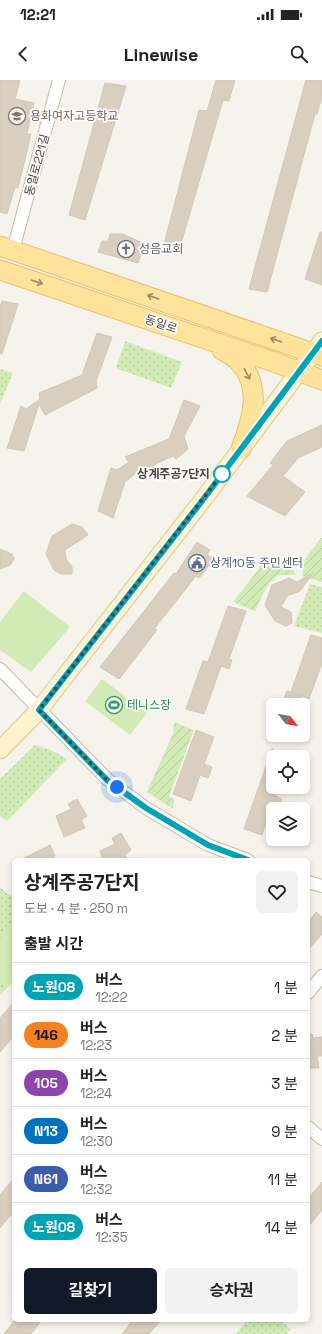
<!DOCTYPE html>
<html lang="ko">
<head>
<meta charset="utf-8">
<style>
	:root { --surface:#fff; --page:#f2f2f2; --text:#222; --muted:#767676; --line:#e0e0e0; --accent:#111827 }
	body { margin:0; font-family:"Space Grotesk","Noto Sans KR",sans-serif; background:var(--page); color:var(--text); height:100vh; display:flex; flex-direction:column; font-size:15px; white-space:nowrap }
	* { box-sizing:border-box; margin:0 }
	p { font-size:13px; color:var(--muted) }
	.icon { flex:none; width:22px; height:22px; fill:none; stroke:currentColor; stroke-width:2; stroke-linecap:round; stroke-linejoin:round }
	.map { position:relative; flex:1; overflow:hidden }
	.drawer { position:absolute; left:12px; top:778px; width:298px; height:464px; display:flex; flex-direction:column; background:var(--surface); border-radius:6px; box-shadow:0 2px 6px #0003 }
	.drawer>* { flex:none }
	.badge { padding:0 8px; border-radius:13px; font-size:14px; line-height:26px }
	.needle { width:26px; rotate:121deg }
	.tools { position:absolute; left:266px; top:618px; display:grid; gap:8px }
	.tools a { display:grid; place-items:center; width:44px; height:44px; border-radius:6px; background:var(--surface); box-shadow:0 2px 6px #0003; font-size:20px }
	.you { position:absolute; width:20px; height:20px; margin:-10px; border:3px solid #fff; border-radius:50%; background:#1a73e8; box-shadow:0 0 0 6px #1a73e833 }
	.map>.badge { position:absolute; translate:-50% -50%; box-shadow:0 0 0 2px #fff }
	h2 { padding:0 12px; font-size:15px; line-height:36px }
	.round { display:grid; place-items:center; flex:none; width:42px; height:42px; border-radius:6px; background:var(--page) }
	.summary { display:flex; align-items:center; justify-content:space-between; height:68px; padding:0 12px }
	h1 { font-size:19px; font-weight:700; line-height:30px }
	.primary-button { display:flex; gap:8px; margin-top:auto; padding:8px 12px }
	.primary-button a { flex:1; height:46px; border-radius:6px; background:var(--accent); color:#fff; font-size:16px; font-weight:700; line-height:46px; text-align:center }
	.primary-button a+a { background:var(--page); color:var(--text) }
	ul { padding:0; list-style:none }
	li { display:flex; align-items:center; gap:12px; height:48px; padding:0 12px; border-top:1px solid var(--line) }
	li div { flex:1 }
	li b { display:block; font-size:15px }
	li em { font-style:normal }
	li .badge { min-width:44px; font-weight:700; text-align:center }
	.status { display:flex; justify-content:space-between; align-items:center; height:28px; padding:0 20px; background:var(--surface); direction:ltr }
	.status svg { height:11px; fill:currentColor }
	header { display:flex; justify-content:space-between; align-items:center; height:52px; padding:0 12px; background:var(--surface); font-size:18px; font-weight:700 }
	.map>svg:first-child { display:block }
</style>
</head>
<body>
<div class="status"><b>12:21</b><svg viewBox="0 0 49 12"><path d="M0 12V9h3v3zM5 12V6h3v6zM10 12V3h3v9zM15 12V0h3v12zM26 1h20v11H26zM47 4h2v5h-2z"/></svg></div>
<header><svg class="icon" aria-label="back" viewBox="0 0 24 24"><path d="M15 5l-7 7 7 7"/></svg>Linewise<svg class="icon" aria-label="search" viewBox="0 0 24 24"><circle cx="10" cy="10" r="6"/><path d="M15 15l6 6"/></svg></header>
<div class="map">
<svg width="322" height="1254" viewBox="0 0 322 1254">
	<defs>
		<pattern id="grass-dots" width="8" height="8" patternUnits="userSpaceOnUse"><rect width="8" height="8" fill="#d2eab5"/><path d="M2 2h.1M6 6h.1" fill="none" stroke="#b6ca9c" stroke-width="1.8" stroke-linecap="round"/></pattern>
		<pattern id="garden-furrows" width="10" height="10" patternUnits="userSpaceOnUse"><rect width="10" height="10" fill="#d2eab5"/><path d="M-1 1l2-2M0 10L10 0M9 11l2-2" fill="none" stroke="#b6ca9c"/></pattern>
	</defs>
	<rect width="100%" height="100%" fill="#f6f3ec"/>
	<path fill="url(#grass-dots)" d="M 125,261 L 182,282 L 171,308 L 116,288 Z
		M 0,289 L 13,293 L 0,324 Z
		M 310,504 L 322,507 L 322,553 L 294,546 Z
		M 35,665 L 53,671 L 67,679 L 7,741 L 0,736 L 0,699 Z
		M 0,807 L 14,819 L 14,901 L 0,915 Z
		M 247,1240 L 279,1240 L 291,1249 L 287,1254 L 236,1254 Z"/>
	<path fill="url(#garden-furrows)" d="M 322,457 L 322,502 L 302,496 L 305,479 Z
		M 264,479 L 291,486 L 296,495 L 278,495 L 267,506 L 255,531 L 233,522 L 258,490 Z
		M 174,642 L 194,650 L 169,716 L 174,720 L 173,729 L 147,712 L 173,654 Z"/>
	<path fill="#d2eab5" d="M 24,511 L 70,547 L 31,592 L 0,570 L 0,542 Z
		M 102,599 L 147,633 L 130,655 L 85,621 Z
		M 14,843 L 14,898 L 8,907 L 0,900 L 0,860 Z"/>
	<path fill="#d8cfc1" stroke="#d3c7b4" d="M 0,0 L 20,0 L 15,19 L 34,23 L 27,54 L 31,54 L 18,108 L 15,107 L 7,134 L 0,132 Z
		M 216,0 L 235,0 L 229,21 L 223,20 L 180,167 L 164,164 L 199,30 L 207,31 Z
		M 306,0 L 322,0 L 322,16 L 317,34 L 315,34 L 267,212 L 249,209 Z
		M 105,3 L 126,6 L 85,140 L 69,135 Z
		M 320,152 L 322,152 L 322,205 L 305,199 Z
		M 110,154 L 123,154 L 145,164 L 138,183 L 98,172 L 102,161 L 108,161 Z
		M 2,221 L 18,224 L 2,274 L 0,274 L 0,226 Z
		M 97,253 L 112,257 L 96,301 L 97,308 L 45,335 L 39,324 L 24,371 L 7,368 L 21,326 L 26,329 L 40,319 L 39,313 L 82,295 Z
		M 184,320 L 200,326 L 184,356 L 188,369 L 176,379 L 173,376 L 136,393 L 125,402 L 113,438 L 98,431 L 111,388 L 117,390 L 129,382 L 125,377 L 169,359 Z
		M 322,345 L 322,367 L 298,378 L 283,396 L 305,412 L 285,436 L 247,416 L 273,385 L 270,383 L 287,361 Z
		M 72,444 L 82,447 L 88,455 L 65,470 L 66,479 L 72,487 L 72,494 L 61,494 L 54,490 L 46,474 L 52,456 Z
		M 197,462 L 210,470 L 207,475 L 214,479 L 199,498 L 196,496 L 154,549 L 157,550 L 119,599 L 100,587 L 174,493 L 176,494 Z
		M 0,469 L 12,474 L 14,479 L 10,485 L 0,489 Z
		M 313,493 L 300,511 L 287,516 L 281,527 L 291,532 L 292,543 L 286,546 L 275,541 L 265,525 L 272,505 L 289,498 L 297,502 Z
		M 228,526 L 246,531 L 229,579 L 232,580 L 229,589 L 221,586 L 204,634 L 186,629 L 203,581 L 208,582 Z
		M 311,555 L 322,558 L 322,583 L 309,619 L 302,616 L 299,625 L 282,625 L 287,611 L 291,612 Z
		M 196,650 L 214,657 L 204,684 L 212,687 L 208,698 L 200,695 L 191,721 L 173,714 Z
		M 272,669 L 273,669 L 273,707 L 277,707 L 274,715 L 282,719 L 278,729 L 271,729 L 262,755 L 244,749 Z
		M 77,719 L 87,736 L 81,740 L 85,748 L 64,757 L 56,736 L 71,729 L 68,724 Z
		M 121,753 L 131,770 L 125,775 L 128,780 L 103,780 L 100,771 L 115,764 L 112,758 Z
		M 50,765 L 55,776 L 49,780 L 20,780 Z
		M 316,832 L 322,837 L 322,854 L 308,870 L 308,842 Z
		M 14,922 L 14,949 L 10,955 L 13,957 L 0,972 L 0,938 Z
		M 312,954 L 313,958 L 322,957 L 322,976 L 317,976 L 319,988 L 308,988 L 308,955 Z
		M 14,1098 L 14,1131 L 0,1148 L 0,1115 Z
		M 322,1102 L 322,1130 L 308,1147 L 308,1119 Z
		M 15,1240 L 42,1240 L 31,1254 L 4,1254 Z
		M 133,1240 L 161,1240 L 149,1254 L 122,1254 Z"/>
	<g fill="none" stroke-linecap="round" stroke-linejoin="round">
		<g stroke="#c2bbae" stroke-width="14">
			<path id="street" d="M 13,170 L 59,0
				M 0,589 L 107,699 L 146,728 L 208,765 L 248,780
				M 308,802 L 322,806
				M 308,913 L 322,896
				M 308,1047 L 322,1059"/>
		</g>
		<g stroke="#d6c79b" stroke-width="19">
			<path id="secondary" d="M 0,670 L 39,630 L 59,604 L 202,421 L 322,261"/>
		</g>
		<g stroke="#e6c16a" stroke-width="21">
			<path id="primary" d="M 0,166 L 322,276
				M 0,190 L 271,281 L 322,300
				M 222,270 C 228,274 236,277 240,283 C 263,308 251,342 241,369"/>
		</g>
		<use href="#street" stroke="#fff" stroke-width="12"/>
		<use href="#secondary" stroke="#fff3cd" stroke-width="17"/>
		<use href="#primary" stroke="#ffe39c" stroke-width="19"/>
	</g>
	<defs><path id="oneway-shaft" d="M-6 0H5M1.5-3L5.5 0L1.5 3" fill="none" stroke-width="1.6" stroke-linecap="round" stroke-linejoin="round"/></defs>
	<g stroke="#9c8c66">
		<use href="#oneway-shaft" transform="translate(37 202) rotate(19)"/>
		<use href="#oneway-shaft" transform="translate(153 217) rotate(-161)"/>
		<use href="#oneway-shaft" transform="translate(276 260) rotate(-161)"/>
		<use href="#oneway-shaft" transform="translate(247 294) rotate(63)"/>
	</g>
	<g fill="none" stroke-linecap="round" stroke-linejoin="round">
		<g stroke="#fff" stroke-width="9">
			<path id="line" d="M 248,780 L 208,765 L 146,728 L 107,700 L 39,630 L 202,421 L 322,261"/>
		</g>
		<use href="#line" stroke="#00a3b4" stroke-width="6"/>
		<path stroke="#4b4439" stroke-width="4" stroke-dasharray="0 7.2" d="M 117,707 L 107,700 L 39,630 L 225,390 L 222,394"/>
	</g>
	<defs>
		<g id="school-ring" transform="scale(0.9)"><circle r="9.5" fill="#fff" stroke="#8d6e63" stroke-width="1.5"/><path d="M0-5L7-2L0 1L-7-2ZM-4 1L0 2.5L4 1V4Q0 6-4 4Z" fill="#8d6e63"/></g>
		<g id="church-ring" transform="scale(0.9)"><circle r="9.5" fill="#fff" stroke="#6b7280" stroke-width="1.5"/><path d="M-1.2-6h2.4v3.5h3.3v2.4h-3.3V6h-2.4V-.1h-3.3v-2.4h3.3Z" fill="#6b7280"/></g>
		<g id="civic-ring" transform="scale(0.9)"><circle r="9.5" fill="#fff" stroke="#5c6f8a" stroke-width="1.5"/><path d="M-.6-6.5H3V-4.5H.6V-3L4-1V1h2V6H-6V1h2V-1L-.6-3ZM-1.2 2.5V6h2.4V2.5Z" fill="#5c6f8a"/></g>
		<g id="stadium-ring" transform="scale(0.9)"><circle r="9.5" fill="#fff" stroke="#2e9e5b" stroke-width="1.5"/><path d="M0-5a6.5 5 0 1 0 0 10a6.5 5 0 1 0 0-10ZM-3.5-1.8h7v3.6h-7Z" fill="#2e9e5b"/></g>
	</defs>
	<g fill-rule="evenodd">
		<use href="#school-ring" x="17" y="36"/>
		<use href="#church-ring" x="126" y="169"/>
		<use href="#civic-ring" x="197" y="483"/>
		<use href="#stadium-ring" x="114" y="625"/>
	</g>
	<circle fill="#fff" stroke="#00a3b4" stroke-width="2" cx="222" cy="394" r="8"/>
	<g text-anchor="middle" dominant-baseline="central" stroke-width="3.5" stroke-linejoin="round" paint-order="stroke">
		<g font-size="12" fill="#785e54" stroke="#fff" text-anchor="start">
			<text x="30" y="36">용화여자고등학교</text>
		</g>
		<g font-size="12" fill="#4b4439" stroke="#fff">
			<text transform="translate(37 85) rotate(-75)">동일로221길</text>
			<text transform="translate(161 244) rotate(19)">동일로</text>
		</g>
		<g font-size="12" fill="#5b616d" stroke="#fff" text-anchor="start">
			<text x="139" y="169">성음교회</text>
		</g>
		<g font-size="12" font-weight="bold" fill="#4b4439" stroke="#fff" text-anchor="end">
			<text x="210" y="394">상계주공7단지</text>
		</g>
		<g font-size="12" fill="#4e5e75" stroke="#fff" text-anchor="start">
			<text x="210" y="483">상계10동 주민센터</text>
		</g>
		<g font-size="12" fill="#27864d" stroke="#fff" text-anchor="start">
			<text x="127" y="625">테니스장</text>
		</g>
	</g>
</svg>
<div class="tools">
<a><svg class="needle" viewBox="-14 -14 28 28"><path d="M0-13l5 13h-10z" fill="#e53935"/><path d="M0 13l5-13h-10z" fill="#767676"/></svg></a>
<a><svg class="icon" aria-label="locate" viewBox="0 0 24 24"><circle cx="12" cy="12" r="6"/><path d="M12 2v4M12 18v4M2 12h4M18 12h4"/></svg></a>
<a><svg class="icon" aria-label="layers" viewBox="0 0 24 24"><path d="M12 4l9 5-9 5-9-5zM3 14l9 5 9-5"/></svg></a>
</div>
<div class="you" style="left:117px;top:707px"></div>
<section class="drawer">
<div class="summary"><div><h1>상계주공7단지</h1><p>도보 · 4 분 · 250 m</p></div><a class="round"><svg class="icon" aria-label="heart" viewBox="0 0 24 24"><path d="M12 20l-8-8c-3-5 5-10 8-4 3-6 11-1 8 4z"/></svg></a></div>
<h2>출발 시간</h2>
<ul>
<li><span class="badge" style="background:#00a3b4;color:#fff">노원08</span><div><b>버스</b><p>12:22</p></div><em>1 분</em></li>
<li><span class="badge" style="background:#f58220;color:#111">146</span><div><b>버스</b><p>12:23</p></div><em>2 분</em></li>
<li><span class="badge" style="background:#8e44ad;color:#fff">105</span><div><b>버스</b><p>12:24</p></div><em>3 분</em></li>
<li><span class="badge" style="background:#0072bc;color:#fff">N13</span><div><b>버스</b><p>12:30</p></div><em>9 분</em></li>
<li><span class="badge" style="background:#3d5bab;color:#fff">N61</span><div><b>버스</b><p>12:32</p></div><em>11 분</em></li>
<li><span class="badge" style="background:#00a3b4;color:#fff">노원08</span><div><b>버스</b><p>12:35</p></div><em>14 분</em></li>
</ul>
<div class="primary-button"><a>길찾기</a><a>승차권</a></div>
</section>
</div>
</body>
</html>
